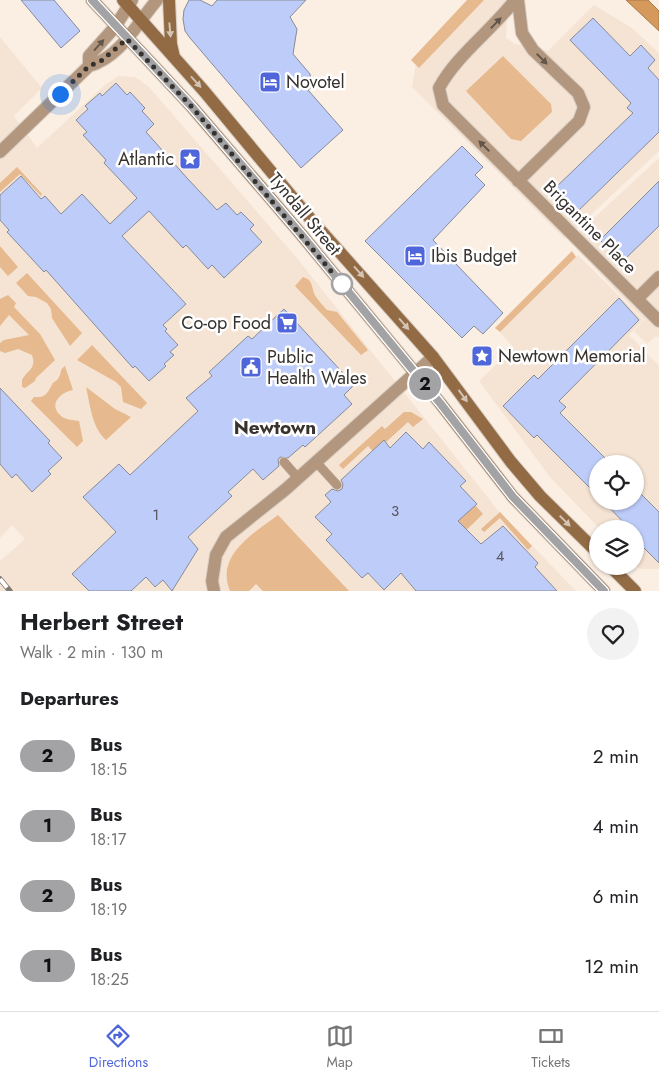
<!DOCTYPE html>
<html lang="en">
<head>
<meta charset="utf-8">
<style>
	:root { --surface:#fff; --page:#f2f2f2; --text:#202124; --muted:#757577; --line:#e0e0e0; --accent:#4f65da }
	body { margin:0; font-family:Jost,sans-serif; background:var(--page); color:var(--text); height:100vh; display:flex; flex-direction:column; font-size:19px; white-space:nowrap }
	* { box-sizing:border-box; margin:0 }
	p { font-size:16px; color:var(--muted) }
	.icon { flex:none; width:28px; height:28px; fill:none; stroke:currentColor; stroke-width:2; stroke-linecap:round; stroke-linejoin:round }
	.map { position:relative; height:591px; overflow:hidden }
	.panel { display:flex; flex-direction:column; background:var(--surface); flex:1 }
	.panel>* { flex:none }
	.badge { padding:0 10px; border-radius:16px; font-size:18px; line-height:32px }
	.tools { position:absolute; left:589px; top:455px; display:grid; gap:10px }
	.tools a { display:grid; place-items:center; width:55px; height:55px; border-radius:50%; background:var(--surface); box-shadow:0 1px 4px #0004; font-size:25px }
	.you { position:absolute; width:25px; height:25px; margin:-12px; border:4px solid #fff; border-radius:50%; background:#1a73e8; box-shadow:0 0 0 8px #1a73e833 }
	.map>.badge { position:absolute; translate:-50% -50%; box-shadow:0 0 0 2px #fff }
	h2 { padding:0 20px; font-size:19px; line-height:45px }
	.round { display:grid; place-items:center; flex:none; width:52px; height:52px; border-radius:26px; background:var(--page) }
	.overview { display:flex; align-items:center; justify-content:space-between; height:85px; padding:0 20px }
	h1 { font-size:24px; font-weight:700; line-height:38px }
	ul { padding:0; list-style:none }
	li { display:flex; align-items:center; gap:15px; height:70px; padding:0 20px }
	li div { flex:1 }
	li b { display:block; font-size:19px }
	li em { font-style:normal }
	li .badge { min-width:55px; font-weight:700; text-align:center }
	.tab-bar { display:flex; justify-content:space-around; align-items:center; height:70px; border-top:1px solid var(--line); background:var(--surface); font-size:14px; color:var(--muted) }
	.tab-bar a { display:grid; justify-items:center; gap:2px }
	.tab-bar .on { color:var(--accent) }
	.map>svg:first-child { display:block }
</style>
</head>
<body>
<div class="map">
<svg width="659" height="591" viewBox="0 0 659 591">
	<rect width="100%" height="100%" fill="#fbefe4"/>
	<path fill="#f5e3d3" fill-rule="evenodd" d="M 476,0 L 508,0 L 506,38 L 515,44 L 548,51 L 594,5 L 632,28 L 659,53 L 659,151 L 565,239 L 412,87 L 416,63 Z
		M 0,37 L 42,88 L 14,116 L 37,148 L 106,84 L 119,76 L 135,77 L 149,87 L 296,257 L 497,509 L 576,591 L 0,591 L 0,561 L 25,539 L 12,525 L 0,538 Z
		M 659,158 L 659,338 L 656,336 L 647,344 L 634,331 L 644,320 L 569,241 Z
		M 578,255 L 643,320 L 629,335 L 659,366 L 659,569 L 640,569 L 635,564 L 635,529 L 600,529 L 550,477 L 479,381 L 514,348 L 500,332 ZM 598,464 L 635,464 L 635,501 L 598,501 Z"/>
	<path fill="#e6b98e" d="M 467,0 L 484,0 L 419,68 L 411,60 Z
		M 503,56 L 551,104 L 552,112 L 521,141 L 511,139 L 466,91 Z
		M 17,167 L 42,194 L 41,196 L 20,174 L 0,192 L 0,183 Z
		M 0,246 L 18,267 L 8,276 L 0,267 Z
		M 572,251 L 576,257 L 500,332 L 495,328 Z
		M 27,273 L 82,333 L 70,346 L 52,318 L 51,309 L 47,303 L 36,297 L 28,296 L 16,283 Z
		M 303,277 C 314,280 311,289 316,297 C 319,301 323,306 327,310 L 337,312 L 368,350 L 361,355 L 295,286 Z
		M 8,295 L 16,303 L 14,307 L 40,334 L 55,360 L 36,378 L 35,381 L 25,388 L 22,387 L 22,380 C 27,370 37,369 32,355 L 18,349 L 5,353 L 0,351 L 0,343 L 4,340 L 29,335 L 9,315 L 0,326 L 0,299 Z
		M 92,345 L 147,403 L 141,409 L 123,402 L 121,387 L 116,382 L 77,360 Z
		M 65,366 L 73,390 C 61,392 48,404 60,415 C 65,420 73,420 79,421 L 83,441 L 77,447 L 31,401 L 34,397 C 47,398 47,393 53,383 C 55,381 58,380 59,377 C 62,372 59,370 65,366 Z
		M 86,387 L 115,409 L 131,417 L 106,440 C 92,428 90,404 86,387 Z
		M 404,412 L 411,412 L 423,419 L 413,427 L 408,422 L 386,442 L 384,440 L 374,452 L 368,446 L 343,469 L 339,465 L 382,426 L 385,429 Z
		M 475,505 L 483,514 L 435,560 L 464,527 L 457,520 Z
		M 500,512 L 532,546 L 528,550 L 500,518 L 484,532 L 481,529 Z
		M 278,515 L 349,591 L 263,591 L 256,584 L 249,591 L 230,591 C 215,555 254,533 278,515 Z"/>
	<path fill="#d6995c" stroke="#a67a4e" d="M 626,0 L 648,0 L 659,11 L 659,31 Z"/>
	<path fill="#beccf9" stroke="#878b98" d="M 21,0 L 54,0 L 80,31 L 61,48 Z
		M 189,0 L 200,0 L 212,6 L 217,0 L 306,0 L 290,17 L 297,29 L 293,54 L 310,74 L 312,87 L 308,90 L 343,130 L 301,168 L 190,38 L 185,31 L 183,19 L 184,10 Z
		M 593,18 L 630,56 L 641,45 L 655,60 L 648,68 L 659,80 L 659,132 L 574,215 L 551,192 L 633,113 L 627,108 L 631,103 L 570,40 Z
		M 116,83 L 127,95 L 130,92 L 145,108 L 142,111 L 154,124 L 146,132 L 187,178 L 217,210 L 226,203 L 237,215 L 241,212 L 254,225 L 250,229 L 262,242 L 224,278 L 212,265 L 208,269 L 186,245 L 183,248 L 149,211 L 122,236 L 186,304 L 163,325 L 167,329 L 165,331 L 178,345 L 170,352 L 174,355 L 164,364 L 166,366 L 149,381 L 135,366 L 133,368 L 46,270 L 44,272 L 7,232 L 9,230 L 0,220 L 0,195 L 21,176 L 41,199 L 45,196 L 61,214 L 82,194 L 110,224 L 137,198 L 104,163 L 106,160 L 83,135 L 87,132 L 76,120 L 88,109 L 85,106 L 100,93 L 102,96 Z
		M 462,146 L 483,167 L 475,175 L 485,185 L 433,240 L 503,313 L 483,334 L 474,326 L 462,338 L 365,241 Z
		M 659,181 L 659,226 L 622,262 L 600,240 Z
		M 619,298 L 639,320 L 559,401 L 566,407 L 560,413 L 611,464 L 598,464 L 598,496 L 537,435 L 534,438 L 503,406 L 534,375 L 538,379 Z
		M 284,309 L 354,385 L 344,395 L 352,404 L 305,447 L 303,445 L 288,458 L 280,457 L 278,460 L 279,466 L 263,480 L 253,469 L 228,492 L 232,496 L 188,537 L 198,549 L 172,591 L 163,580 L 155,587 L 146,577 L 131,591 L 89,591 L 72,574 L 116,532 L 83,497 L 119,464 L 130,475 L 198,411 L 186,398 L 212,376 L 209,372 L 248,336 L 252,339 Z
		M 0,388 L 50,441 L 48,443 L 62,458 L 48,471 L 51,474 L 32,492 L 16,474 L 12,478 L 0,464 Z
		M 406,432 L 423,449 L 429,442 L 466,481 L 460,486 L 477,504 L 458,521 L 481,544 L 503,526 L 538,563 L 535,567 L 557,591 L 416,591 L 401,573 L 384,590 L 368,573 L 362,578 L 326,540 L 332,534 L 315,517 L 331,502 L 325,495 L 332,489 L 338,491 L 342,489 L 343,484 L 341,480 L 384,440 L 390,448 Z
		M 635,488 L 659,512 L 659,563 L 635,539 L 635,529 L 630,529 L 603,501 L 635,501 Z"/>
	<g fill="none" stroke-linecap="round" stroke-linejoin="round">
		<g stroke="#d8cdc3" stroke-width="10">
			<path id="lane" d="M 284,462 L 298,478
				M 316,462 L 337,485"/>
		</g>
		<g stroke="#d8cdc3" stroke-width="14">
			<path id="street" d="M 515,0 C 492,30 456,56 439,88 L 443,105 L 659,321
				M 518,0 L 522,33 L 533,50 L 578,93 L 584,107 L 579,121 L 518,181
				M 89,66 L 89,56 L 115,27 L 132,0
				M 0,152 L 89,66 C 121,57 137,23 157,0
				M 637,299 L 659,277
				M 214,591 L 212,581 L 216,555 L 226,537 L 286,489 L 433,357"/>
		</g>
		<g stroke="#d8cdc3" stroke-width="14">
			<path id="secondary" d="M 92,0 L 192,107 L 300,233 L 440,403 L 513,497 L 604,591
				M 123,0 L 204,91 L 313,222 L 433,357 L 511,462 L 540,496 L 598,553
				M 169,0 L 171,44 L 174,57
				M 610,566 L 635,591"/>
		</g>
		<use href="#lane" stroke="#b2977e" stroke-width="9"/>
		<use href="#street" stroke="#b2977e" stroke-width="12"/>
		<use href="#secondary" stroke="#926b45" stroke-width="12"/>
		<g stroke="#817972" stroke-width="5.5">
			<path id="rail" d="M 0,579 L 10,591"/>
		</g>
		<use href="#rail" stroke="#fff" stroke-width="4" stroke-dasharray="11" stroke-linecap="butt"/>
	</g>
	<defs><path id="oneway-solid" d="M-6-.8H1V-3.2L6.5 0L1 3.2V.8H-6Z" transform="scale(1.25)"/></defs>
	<g fill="#62554a">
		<use href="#oneway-solid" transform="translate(496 23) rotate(-46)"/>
		<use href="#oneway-solid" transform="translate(99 45) rotate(-48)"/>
		<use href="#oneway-solid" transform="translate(542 59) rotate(45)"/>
		<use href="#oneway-solid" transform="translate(484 146) rotate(-135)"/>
	</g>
	<g fill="#d3c4b5">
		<use href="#oneway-solid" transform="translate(170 30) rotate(85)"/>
		<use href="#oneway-solid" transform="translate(196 82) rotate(48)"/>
		<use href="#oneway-solid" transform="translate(359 272) rotate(48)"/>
		<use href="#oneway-solid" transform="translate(404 324) rotate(49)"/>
		<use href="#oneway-solid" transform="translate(463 396) rotate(54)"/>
		<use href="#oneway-solid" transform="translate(565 521) rotate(45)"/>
	</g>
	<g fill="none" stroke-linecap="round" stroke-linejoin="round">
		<g stroke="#fff" stroke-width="11">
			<path id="line" d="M 92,0 L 192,107 L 300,233 L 440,403 L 513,497 L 604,591"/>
		</g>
		<use href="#line" stroke="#a3a3a5" stroke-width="8"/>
		<path stroke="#37322e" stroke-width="5" stroke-dasharray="0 9" d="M 60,94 L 89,66 L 101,61 L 127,39 L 192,107 L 342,284"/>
	</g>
	<defs>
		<g id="hotel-square" transform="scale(1.125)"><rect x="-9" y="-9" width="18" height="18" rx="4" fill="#4f65da" stroke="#fff"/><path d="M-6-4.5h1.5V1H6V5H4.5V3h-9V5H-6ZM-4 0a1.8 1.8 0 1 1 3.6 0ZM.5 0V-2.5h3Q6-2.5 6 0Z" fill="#fff"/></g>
		<g id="sight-square" transform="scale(1.125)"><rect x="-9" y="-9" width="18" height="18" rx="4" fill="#4f65da" stroke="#fff"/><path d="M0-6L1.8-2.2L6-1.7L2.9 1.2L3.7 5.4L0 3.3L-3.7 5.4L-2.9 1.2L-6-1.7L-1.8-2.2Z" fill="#fff"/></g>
		<g id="supermarket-square" transform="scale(1.125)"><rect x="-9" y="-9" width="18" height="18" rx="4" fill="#4f65da" stroke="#fff"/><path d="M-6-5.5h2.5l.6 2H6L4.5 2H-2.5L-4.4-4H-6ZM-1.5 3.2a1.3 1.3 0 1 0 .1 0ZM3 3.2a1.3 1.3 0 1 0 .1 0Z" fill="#fff"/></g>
		<g id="civic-square" transform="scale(1.125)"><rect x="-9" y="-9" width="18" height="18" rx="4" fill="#4f65da" stroke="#fff"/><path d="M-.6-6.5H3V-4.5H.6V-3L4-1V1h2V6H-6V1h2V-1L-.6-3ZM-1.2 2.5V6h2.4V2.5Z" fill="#fff"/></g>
	</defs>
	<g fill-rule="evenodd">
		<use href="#hotel-square" x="270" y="82"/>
		<use href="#sight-square" x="190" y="159"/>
		<use href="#hotel-square" x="415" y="256"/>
		<use href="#supermarket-square" x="287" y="323"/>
		<use href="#sight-square" x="482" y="356"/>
		<use href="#civic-square" x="251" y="367"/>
	</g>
	<circle fill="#fff" stroke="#a3a3a5" stroke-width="2.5" cx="342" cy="284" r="10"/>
	<g text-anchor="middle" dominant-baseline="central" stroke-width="5" stroke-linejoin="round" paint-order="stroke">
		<g font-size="15" fill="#595861">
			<text x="395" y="511">3</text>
			<text x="156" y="515">1</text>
			<text x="500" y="556">4</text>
		</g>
		<g font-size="18" fill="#37322e" stroke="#fff" text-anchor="start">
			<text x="286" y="82">Novotel</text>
			<text x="174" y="159" text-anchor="end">Atlantic</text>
			<text x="431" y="256">Ibis Budget</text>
			<text x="271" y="323" text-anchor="end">Co-op Food</text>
			<text x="498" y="356">Newtown Memorial</text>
			<text x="267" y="357">Public<tspan x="267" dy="21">Health Wales</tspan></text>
		</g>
		<g font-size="18" fill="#37322e" stroke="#fff">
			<text transform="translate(305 214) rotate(50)">Tyndall Street</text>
			<text transform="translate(590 227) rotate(45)">Brigantine Place</text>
		</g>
		<g font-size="19" font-weight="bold" fill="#37322e" stroke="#fff">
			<text x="275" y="427">Newtown</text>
		</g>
	</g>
</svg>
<div class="tools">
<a><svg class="icon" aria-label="locate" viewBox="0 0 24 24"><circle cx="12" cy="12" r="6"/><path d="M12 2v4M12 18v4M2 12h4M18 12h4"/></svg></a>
<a><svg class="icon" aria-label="layers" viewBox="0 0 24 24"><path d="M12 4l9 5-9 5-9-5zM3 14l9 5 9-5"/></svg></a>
</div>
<div class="you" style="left:60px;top:94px"></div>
<b class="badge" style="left:425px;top:384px;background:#a3a3a5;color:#111">2</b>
</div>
<section class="panel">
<div class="overview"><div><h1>Herbert Street</h1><p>Walk · 2 min · 130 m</p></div><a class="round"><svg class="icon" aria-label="heart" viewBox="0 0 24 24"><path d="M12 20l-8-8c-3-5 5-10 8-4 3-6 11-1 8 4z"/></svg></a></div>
<h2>Departures</h2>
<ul>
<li><span class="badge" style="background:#a3a3a5;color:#111">2</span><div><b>Bus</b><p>18:15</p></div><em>2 min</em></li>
<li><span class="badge" style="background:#a3a3a5;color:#111">1</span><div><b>Bus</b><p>18:17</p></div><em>4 min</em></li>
<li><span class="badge" style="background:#a3a3a5;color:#111">2</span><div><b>Bus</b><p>18:19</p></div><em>6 min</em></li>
<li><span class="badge" style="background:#a3a3a5;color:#111">1</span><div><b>Bus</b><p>18:25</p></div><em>12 min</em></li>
</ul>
</section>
<nav class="tab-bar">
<a class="on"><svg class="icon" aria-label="directions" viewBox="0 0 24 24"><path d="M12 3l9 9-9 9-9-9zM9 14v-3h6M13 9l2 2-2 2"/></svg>Directions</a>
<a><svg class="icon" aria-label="map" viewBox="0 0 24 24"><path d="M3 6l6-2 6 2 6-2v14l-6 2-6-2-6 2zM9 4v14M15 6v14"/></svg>Map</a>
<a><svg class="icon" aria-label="tickets" viewBox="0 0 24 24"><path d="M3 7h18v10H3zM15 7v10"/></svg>Tickets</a>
</nav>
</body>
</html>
